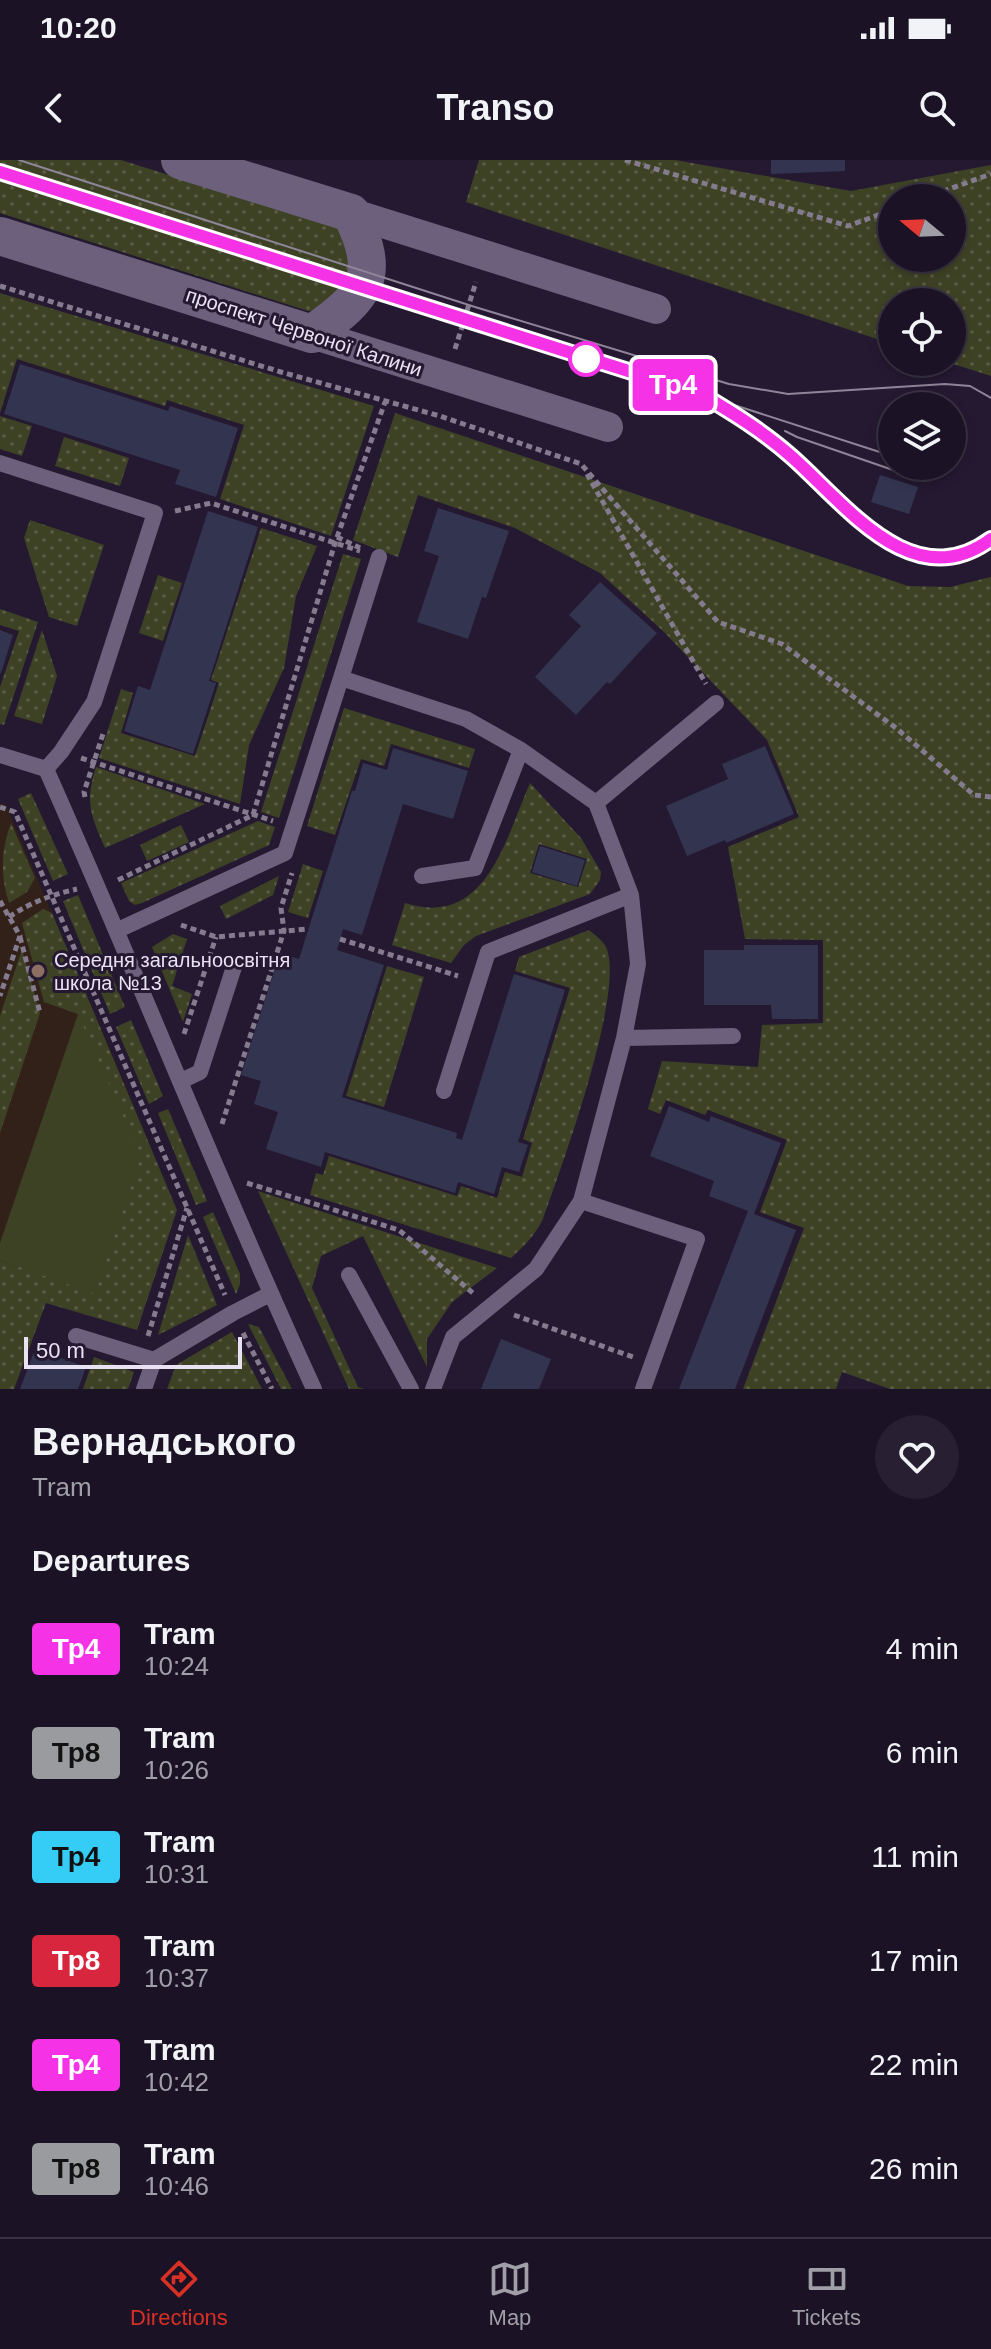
<!DOCTYPE html>
<html lang="en">
<head>
<meta charset="utf-8">
<style>
	:root { --surface:#1b1325; --page:#282032; --text:#f1f3f6; --muted:#a09ea7; --line:#393242; --accent:#d93025 }
	body { margin:0; font-family:Helvetica,sans-serif; background:var(--page); color:var(--text); height:100vh; display:flex; flex-direction:column; font-size:30px; white-space:nowrap }
	* { box-sizing:border-box; margin:0 }
	p { font-size:26px; color:var(--muted) }
	.icon { flex:none; width:44px; height:44px; fill:none; stroke:currentColor; stroke-width:2; stroke-linecap:round; stroke-linejoin:round }
	.map { position:relative; height:1229px; overflow:hidden }
	.details { display:flex; flex-direction:column; background:var(--surface); flex:1 }
	.details>* { flex:none }
	.badge { padding:0 16px; border-radius:6px; font-size:28px; line-height:52px }
	.needle { width:52px; rotate:289deg }
	.buttons { position:absolute; left:878px; top:24px; display:grid; gap:16px }
	.buttons a { display:grid; place-items:center; width:88px; height:88px; border-radius:50%; background:var(--surface); box-shadow:0 4px 12px #0003,0 0 0 2px var(--line); font-size:40px }
	.scale { position:absolute; left:24px; bottom:20px; width:218px; box-sizing:border-box; padding-left:8px; border:4px solid #e9e2f3; border-top:0; font-size:22px; line-height:28px; white-space:nowrap; color:#e9e2f3; -webkit-text-stroke:6px #241931; paint-order:stroke }
	.map>.badge { position:absolute; translate:-50% -50%; box-shadow:0 0 0 4px #fff }
	h2 { padding:0 32px; font-size:30px; line-height:72px }
	.round { display:grid; place-items:center; flex:none; width:84px; height:84px; border-radius:42px; background:var(--page) }
	.head { display:flex; align-items:center; justify-content:space-between; height:136px; padding:0 32px }
	h1 { font-size:38px; font-weight:700; line-height:60px }
	ul { padding:0; list-style:none }
	li { display:flex; align-items:center; gap:24px; height:104px; padding:0 32px }
	li div { flex:1 }
	li b { display:block; font-size:30px }
	li em { font-style:normal }
	li .badge { min-width:88px; font-weight:700; text-align:center }
	.status { display:flex; justify-content:space-between; align-items:center; height:56px; padding:0 40px; background:var(--surface); direction:ltr }
	.status svg { height:22px; fill:currentColor }
	header { display:flex; justify-content:space-between; align-items:center; height:104px; padding:0 32px; background:var(--surface); font-size:36px; font-weight:700 }
	.menu { display:flex; justify-content:space-around; align-items:center; height:112px; border-top:2px solid var(--line); background:var(--surface); font-size:22px; color:var(--muted) }
	.menu a { display:grid; justify-items:center; gap:4px }
	.menu .current { color:var(--accent) }
	.map>svg:first-child { display:block }
</style>
</head>
<body>
<div class="status"><b>10:20</b><svg viewBox="0 0 49 12"><path d="M0 12V9h3v3zM5 12V6h3v6zM10 12V3h3v9zM15 12V0h3v12zM26 1h20v11H26zM47 4h2v5h-2z"/></svg></div>
<header><svg class="icon" aria-label="back" viewBox="0 0 24 24"><path d="M15 5l-7 7 7 7"/></svg>Transo<svg class="icon" aria-label="search" viewBox="0 0 24 24"><circle cx="10" cy="10" r="6"/><path d="M15 15l6 6"/></svg></header>
<div class="map">
<svg width="991" height="1229" viewBox="0 0 991 1229">
	<defs>
		<pattern id="grass-dots" width="8" height="8" patternUnits="userSpaceOnUse" patternTransform="scale(2)"><rect width="8" height="8" fill="#3e4225"/><path d="M2 2h.1M6 6h.1" fill="none" stroke="#5a5d45" stroke-width="1.8" stroke-linecap="round"/></pattern>
	</defs>
	<rect width="100%" height="100%" fill="#241931"/>
	<path fill="#322119" d="M 0,643 L 6,645 L 147,978 L 95,1134 L 0,1100 Z"/>
	<path fill="url(#grass-dots)" fill-rule="evenodd" d="M 0,0 L 121,0 L 338,68 C 356,116 352,118 314,151 L 308,151 L 0,53 Z
		M 479,0 L 675,0 L 851,31 L 991,5 L 991,216 L 947,202 L 952,202 L 952,142 L 892,142 L 892,184 L 466,42 ZM 892,38 L 952,38 L 952,98 L 892,98 Z
		M 0,133 L 374,246 L 331,376 L 220,339 L 244,265 L 167,240 L 165,246 L 17,199 L 0,253 Z
		M 395,253 L 908,426 L 950,427 L 991,417 L 991,1229 L 890,1229 L 842,1212 L 836,1229 L 743,1229 L 804,1068 L 760,1052 L 787,980 L 708,950 L 705,955 L 666,940 L 660,954 L 648,949 L 662,901 L 758,907 L 762,865 L 823,863 L 823,780 L 745,779 L 728,687 L 799,657 L 767,580 L 664,472 L 600,413 L 515,368 L 418,335 L 398,397 L 353,380 Z
		M 0,256 L 32,266 L 22,296 L 0,289 Z
		M 64,277 L 129,298 L 120,326 L 55,306 Z
		M 30,360 L 104,385 L 77,466 L 49,457 L 24,378 Z
		M 261,368 L 317,386 L 296,436 L 284,508 L 249,585 L 240,644 L 99,598 L 121,529 L 133,533 L 121,573 L 195,596 L 219,523 L 211,520 Z
		M 343,394 L 361,399 L 279,658 L 261,652 Z
		M 158,415 L 182,423 L 163,481 L 139,473 Z
		M 0,449 L 38,462 L 4,565 L 0,564 L 0,527 L 19,471 L 0,465 Z
		M 42,470 L 57,516 L 42,564 L 14,556 Z
		M 344,548 L 475,589 L 469,608 L 391,584 L 384,606 L 361,599 L 335,675 L 307,666 Z
		M 96,607 L 205,644 L 105,688 C 90,654 85,643 96,607 Z
		M 530,623 L 581,678 L 601,712 L 600,720 L 590,734 L 476,776 L 464,785 L 451,803 L 392,785 L 405,743 C 486,769 505,680 530,623 ZM 539,684 L 587,699 L 578,727 L 530,713 Z
		M 31,633 L 68,714 L 53,721 L 18,639 Z
		M 258,661 L 275,667 L 269,685 L 142,743 L 135,745 L 129,741 L 121,723 Z
		M 11,663 L 35,718 L 27,732 L 9,743 C 0,716 1,690 11,663 Z
		M 181,665 L 189,682 L 147,701 L 140,685 Z
		M 303,704 L 323,711 L 308,758 L 288,752 Z
		M 279,716 L 273,735 L 226,759 L 220,746 Z
		M 78,735 L 125,847 L 110,854 L 63,741 Z
		M 43,749 L 52,753 L 177,1050 L 137,1170 L 46,1143 L 14,1229 L 0,1229 L 0,1100 L 95,1133 L 78,854 L 44,842 L 22,763 Z
		M 589,770 C 595,775 603,781 606,787 C 626,831 561,1008 543,1059 C 535,1075 525,1085 511,1098 L 310,1035 L 316,1013 L 323,1015 L 329,996 L 457,1036 L 461,1026 L 497,1038 L 505,1012 L 522,1017 L 532,983 L 523,979 L 570,828 L 515,811 L 519,797 Z
		M 173,774 L 187,779 L 172,826 L 192,834 L 183,862 L 152,787 Z
		M 22,789 L 40,853 L 0,973 L 0,856 Z
		M 387,806 L 424,817 L 384,947 L 346,936 Z
		M 131,860 L 163,936 L 149,944 L 116,867 Z
		M 168,949 L 207,1041 L 196,1045 L 158,953 Z
		M 258,1031 L 497,1108 L 452,1142 L 427,1179 L 427,1207 L 363,1076 L 321,1096 L 312,1128 L 358,1227 L 364,1229 L 349,1229 Z
		M 213,1052 L 240,1114 L 240,1124 L 236,1134 L 203,1057 Z
		M 188,1075 L 217,1145 L 158,1175 Z
		M 248,1164 L 259,1167 L 292,1229 L 281,1229 Z
		M 232,1172 L 262,1229 L 167,1229 L 176,1205 Z
		M 94,1197 L 134,1212 L 128,1229 L 83,1229 Z"/>
	<path fill="#3e4225" d="M 78,854 L 141,996 L 95,1134 L 0,1100 L 0,1083 Z"/>
	<path fill="#333550" d="M 771,0 L 845,0 L 845,11 L 771,14 Z
		M 20,204 L 168,251 L 170,246 L 238,268 L 216,337 L 175,324 L 180,310 L 4,254 Z
		M 880,315 L 918,327 L 909,354 L 871,342 Z
		M 438,348 L 509,371 L 486,438 L 482,437 L 468,479 L 417,462 L 439,396 L 424,391 Z
		M 208,351 L 258,367 L 209,521 L 216,523 L 193,594 L 124,571 L 138,526 L 150,530 Z
		M 600,422 L 657,473 L 610,524 L 607,522 L 576,555 L 535,517 L 581,466 L 569,455 Z
		M 0,470 L 13,475 L 1,513 L 0,513 Z
		M 765,586 L 794,654 L 726,683 L 725,680 L 687,696 L 666,646 L 728,619 L 722,604 Z
		M 393,588 L 468,611 L 453,659 L 403,644 L 362,775 L 343,769 L 337,790 L 384,805 L 342,937 L 457,973 L 456,978 L 462,980 L 514,814 L 565,830 L 518,982 L 528,985 L 519,1012 L 502,1007 L 494,1034 L 458,1022 L 455,1033 L 325,992 L 321,1007 L 266,989 L 278,952 L 254,944 L 261,921 L 241,915 L 280,793 L 299,799 L 352,631 L 355,631 L 363,603 L 387,610 Z
		M 540,686 L 585,700 L 577,726 L 532,712 Z
		M 744,785 L 818,785 L 818,859 L 772,859 L 771,845 L 704,845 L 704,790 L 744,790 Z
		M 669,946 L 709,962 L 711,956 L 781,983 L 754,1054 L 796,1070 L 735,1229 L 679,1229 L 748,1051 L 709,1036 L 714,1021 L 650,996 Z
		M 501,1179 L 551,1199 L 539,1229 L 481,1229 Z
		M 35,1189 L 86,1207 L 78,1229 L 20,1229 Z"/>
	<g fill="none" stroke-linecap="round" stroke-linejoin="round">
		<path stroke="#847b8f" stroke-width="5" stroke-dasharray="6 4" stroke-linecap="butt" d="M 625,0 L 848,66 L 892,50
			M 924,38 L 991,14
			M 0,126 L 281,212 L 440,256 L 581,304 L 718,462 L 782,484 L 896,568 L 974,635 L 991,637
			M 455,189 L 476,122
			M 587,314 L 706,524
			M 175,351 L 211,343 L 360,391
			M 337,377 L 360,388
			M 81,598 L 273,661
			M 85,637 L 84,632 L 104,571
			M 0,647 L 15,652 L 225,1135
			M 118,720 L 253,655 L 335,383 L 385,242
			M 0,741 L 20,776 L 0,836
			M 9,757 C 31,742 51,735 77,729
			M 181,765 L 216,777 L 308,769
			M 20,777 L 40,853
			M 340,779 L 458,816
			M 184,874 L 216,777
			M 222,964 L 284,771 L 281,748 L 292,713
			M 247,1023 L 399,1070 L 474,1134
			M 514,1155 L 633,1197
			M 243,1173 L 272,1229
			M 148,1176 L 187,1048"/>
		<path stroke="#6c607d" stroke-width="16" d="M 0,303 L 155,353 L 94,542 L 61,592 L 46,609
			M 341,518 L 379,397
			M 0,595 L 46,609 C 138,815 220,1025 314,1229
			M 596,643 L 716,543
			M 422,716 L 475,708 L 521,590
			M 118,770 L 285,693 L 341,518 L 466,559 L 521,590 L 596,643 L 631,735 L 638,804 L 624,878 L 581,1041 L 536,1109 L 453,1177 L 433,1229
			M 624,878 L 733,876
			M 181,921 L 200,912 L 234,807
			M 444,931 L 488,792 L 631,735
			M 581,1041 L 697,1079 L 643,1229
			M 349,1115 L 411,1229
			M 76,1176 L 154,1200
			M 144,1229 L 154,1200 L 233,1153 L 270,1134"/>
		<path stroke="#6c607d" stroke-width="30" d="M 351,53 L 656,149
			M 312,174 L 608,267"/>
		<path stroke="#6c607d" stroke-width="38" d="M 0,76 L 312,174 C 367,135 382,117 351,53 L 180,0"/>
		<path stroke="#8e8599" stroke-width="2" d="M 19,0 L 475,147 L 729,224 L 788,234 L 945,224 L 970,226 L 991,238
			M 0,12 L 701,234 C 733,253 764,272 792,297 C 845,345 914,437 991,379
			M 731,244 L 892,296
			M 785,271 L 797,277 L 925,321
			M 924,306 L 929,308"/>
	</g>
	<g fill="none" stroke-linecap="round" stroke-linejoin="round">
		<g stroke="#fff" stroke-width="18">
			<path id="line" d="M 0,12 L 701,234 C 733,253 764,272 792,297 C 846,345 913,437 991,379"/>
		</g>
		<use href="#line" stroke="#f532e5" stroke-width="12"/>
	</g>
	<circle fill="#fff" stroke="#f532e5" stroke-width="4" cx="586" cy="199" r="16"/>
	<circle fill="#8d6e63" stroke="#241931" stroke-width="3" cx="38" cy="811" r="8"/>
	<g text-anchor="middle" dominant-baseline="central" stroke-width="6" stroke-linejoin="round" paint-order="stroke">
		<g font-size="20" fill="#e9e2f3" stroke="#241931">
			<text transform="translate(304 172) rotate(18)">проспект Червоної Калини</text>
		</g>
		<g font-size="20" fill="#e9e2f3" stroke="#241931" text-anchor="start">
			<text x="54" y="800">Середня загальноосвітня<tspan x="54" dy="23">школа №13</tspan></text>
		</g>
	</g>
</svg>
<div class="buttons">
<a><svg class="needle" viewBox="-14 -14 28 28"><path d="M0-13l5 13h-10z" fill="#e53935"/><path d="M0 13l5-13h-10z" fill="#a09ea7"/></svg></a>
<a><svg class="icon" aria-label="locate" viewBox="0 0 24 24"><circle cx="12" cy="12" r="6"/><path d="M12 2v4M12 18v4M2 12h4M18 12h4"/></svg></a>
<a><svg class="icon" aria-label="layers" viewBox="0 0 24 24"><path d="M12 4l9 5-9 5-9-5zM3 14l9 5 9-5"/></svg></a>
</div>
<div class="scale">50 m</div>
<b class="badge" style="left:673px;top:225px;background:#f532e5;color:#fff">Тр4</b>
</div>
<section class="details">
<div class="head"><div><h1>Вернадського</h1><p>Tram</p></div><a class="round"><svg class="icon" aria-label="heart" viewBox="0 0 24 24"><path d="M12 20l-8-8c-3-5 5-10 8-4 3-6 11-1 8 4z"/></svg></a></div>
<h2>Departures</h2>
<ul>
<li><span class="badge" style="background:#f532e5;color:#fff">Тр4</span><div><b>Tram</b><p>10:24</p></div><em>4 min</em></li>
<li><span class="badge" style="background:#9a9b9f;color:#111">Тр8</span><div><b>Tram</b><p>10:26</p></div><em>6 min</em></li>
<li><span class="badge" style="background:#35ccf5;color:#111">Тр4</span><div><b>Tram</b><p>10:31</p></div><em>11 min</em></li>
<li><span class="badge" style="background:#d7263d;color:#fff">Тр8</span><div><b>Tram</b><p>10:37</p></div><em>17 min</em></li>
<li><span class="badge" style="background:#f532e5;color:#fff">Тр4</span><div><b>Tram</b><p>10:42</p></div><em>22 min</em></li>
<li><span class="badge" style="background:#9a9b9f;color:#111">Тр8</span><div><b>Tram</b><p>10:46</p></div><em>26 min</em></li>
</ul>
</section>
<nav class="menu">
<a class="current"><svg class="icon" aria-label="directions" viewBox="0 0 24 24"><path d="M12 3l9 9-9 9-9-9zM9 14v-3h6M13 9l2 2-2 2"/></svg>Directions</a>
<a><svg class="icon" aria-label="map" viewBox="0 0 24 24"><path d="M3 6l6-2 6 2 6-2v14l-6 2-6-2-6 2zM9 4v14M15 6v14"/></svg>Map</a>
<a><svg class="icon" aria-label="tickets" viewBox="0 0 24 24"><path d="M3 7h18v10H3zM15 7v10"/></svg>Tickets</a>
</nav>
</body>
</html>
